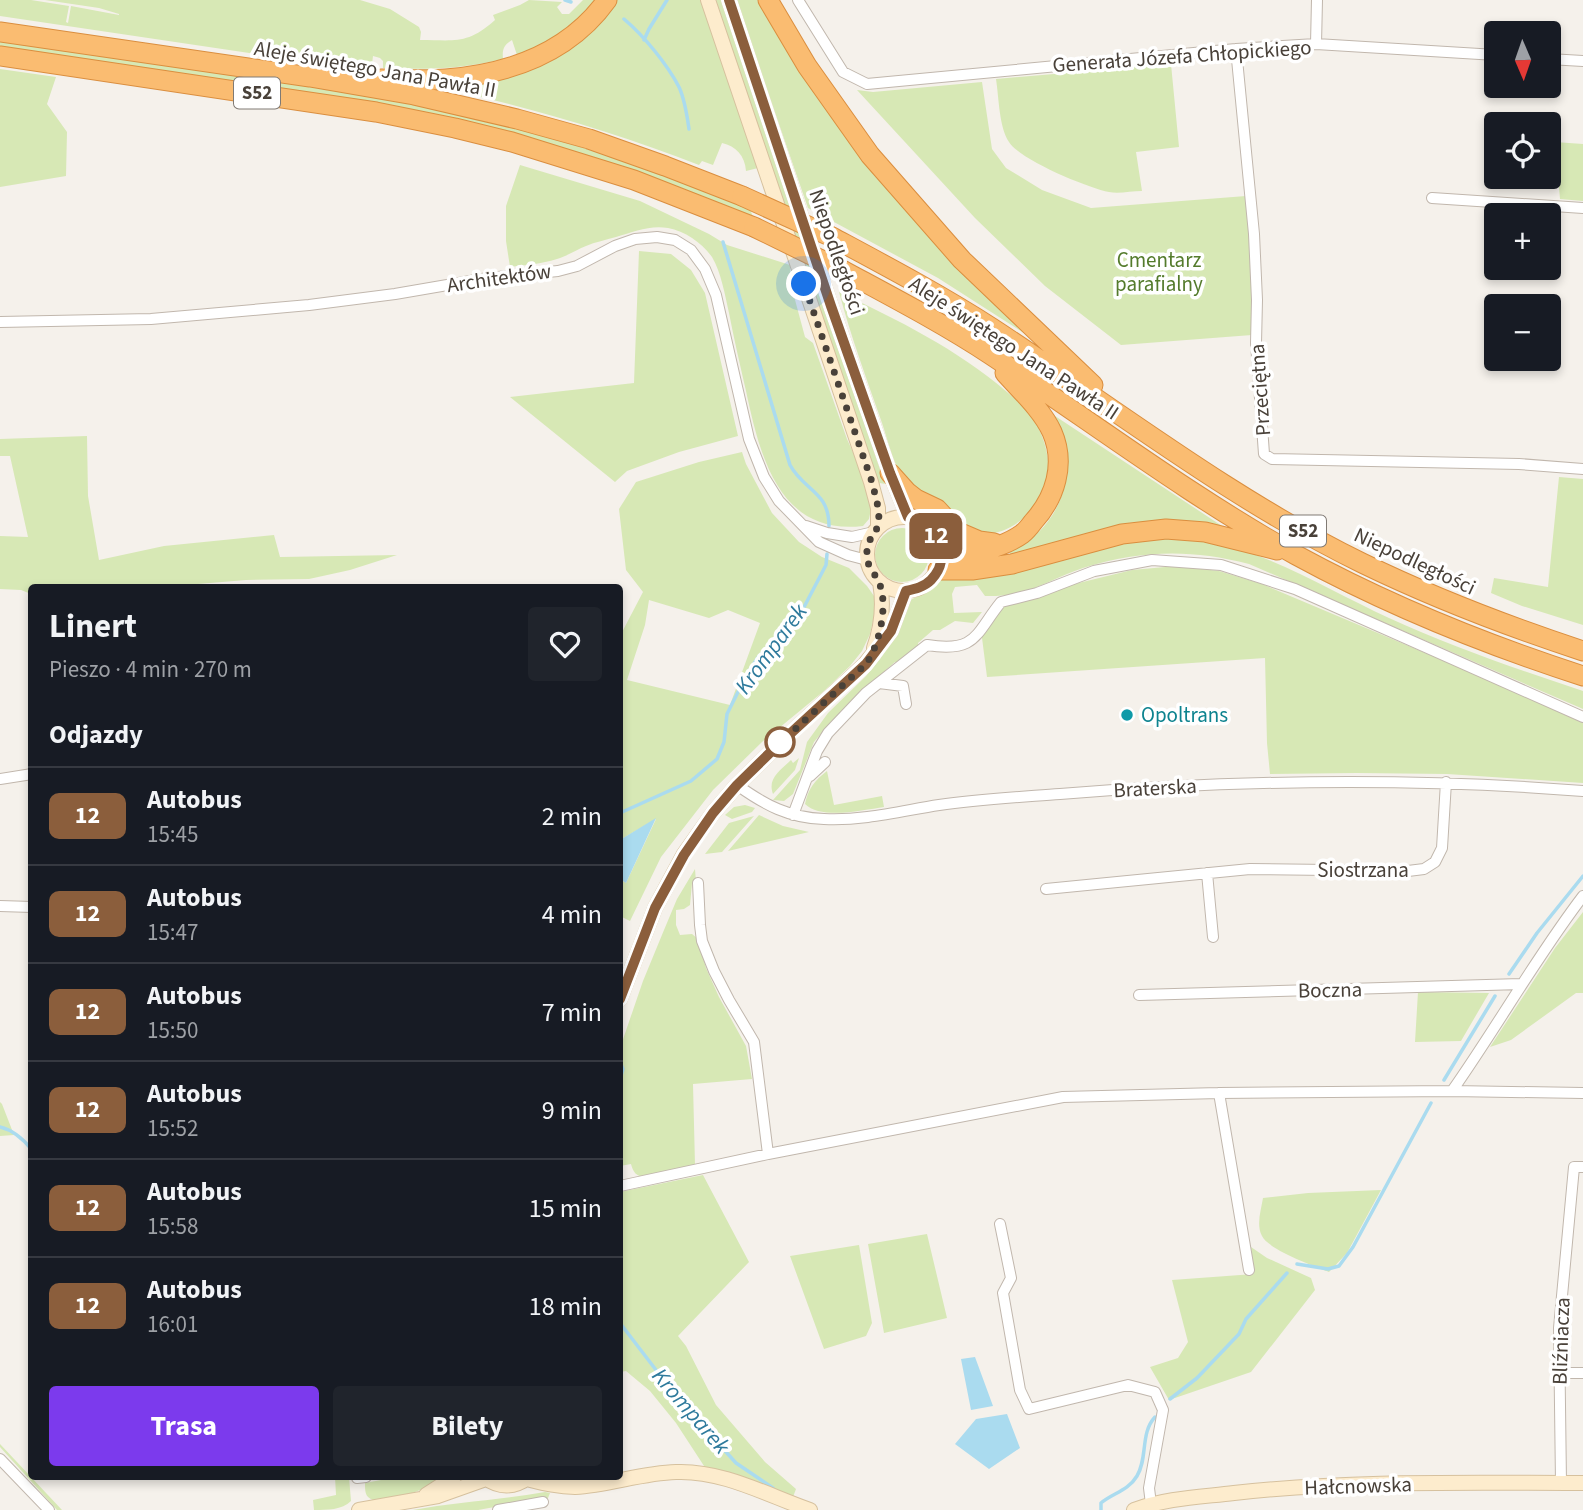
<!DOCTYPE html>
<html lang="pl">
<head>
<meta charset="utf-8">
<style>
	:root { --surface:#171b24; --page:#20242c; --text:#f1f3f6; --muted:#9ea1a6; --line:#363941; --accent:#7c3aed }
	body { margin:0; font-family:"Source Sans 3",sans-serif; background:var(--page); color:var(--text); height:100vh; display:flex; flex-direction:column; font-size:26px; white-space:nowrap }
	* { box-sizing:border-box; margin:0 }
	p { font-size:23px; color:var(--muted) }
	.icon { flex:none; width:38px; height:38px; fill:none; stroke:currentColor; stroke-width:2; stroke-linecap:round; stroke-linejoin:round }
	.map { position:relative; flex:1; overflow:hidden }
	.drawer { position:absolute; left:28px; top:584px; width:595px; height:896px; display:flex; flex-direction:column; background:var(--surface); border-radius:7px; box-shadow:0 4px 10px #0003 }
	.drawer>* { flex:none }
	.badge { padding:0 14px; border-radius:10px; font-size:24px; line-height:46px }
	.needle { width:46px; rotate:178deg }
	.buttons { position:absolute; left:1484px; top:21px; display:grid; gap:14px }
	.buttons a { display:grid; place-items:center; width:77px; height:77px; border-radius:7px; background:var(--surface); box-shadow:0 4px 10px #0003; font-size:35px }
	.you { position:absolute; width:35px; height:35px; margin:-18px; border:5px solid #fff; border-radius:50%; background:#1a73e8; box-shadow:0 0 0 10px #1a73e833 }
	.map>.badge { position:absolute; translate:-50% -50%; box-shadow:0 0 0 4px #fff }
	h2 { padding:0 21px; font-size:26px; line-height:63px }
	.round { display:grid; place-items:center; flex:none; width:74px; height:74px; border-radius:7px; background:var(--page) }
	.overview { display:flex; align-items:center; justify-content:space-between; height:119px; padding:0 21px }
	h1 { font-size:33px; font-weight:700; line-height:52px }
	.button { display:flex; gap:14px; margin-top:auto; padding:14px 21px }
	.button a { flex:1; height:80px; border-radius:7px; background:var(--accent); color:#fff; font-size:28px; font-weight:700; line-height:80px; text-align:center }
	.button a+a { background:var(--page); color:var(--text) }
	ul { padding:0; list-style:none }
	li { display:flex; align-items:center; gap:21px; height:98px; padding:0 21px; border-top:2px solid var(--line) }
	li div { flex:1 }
	li b { display:block; font-size:26px }
	li em { font-style:normal }
	li .badge { min-width:77px; font-weight:700; text-align:center }
	.map>svg:first-child { display:block }
</style>
</head>
<body>
<div class="map">
<svg width="1583" height="1510" viewBox="0 0 1583 1510">
	<rect width="100%" height="100%" fill="#f5f1eb"/>
	<path fill="#d7e8b5" fill-rule="evenodd" d="M 0,0 L 31,0 L 69,6 L 66,22 L 68,23 L 71,6 L 119,15 L 119,14 L 99,8 L 45,0 L 360,0 L 390,9 L 419,27 L 421,32 L 420,40 C 455,40 467,45 495,20 L 493,15 L 520,5 L 529,0 L 562,2 L 557,7 L 562,14 L 569,14 L 583,0 L 599,0 L 551,42 L 517,55 L 512,40 C 504,45 502,49 503,59 C 462,69 425,70 383,68 L 383,61 L 380,58 L 373,56 L 372,64 L 359,64 L 358,69 L 0,16 Z
		M 615,0 L 702,0 L 758,168 L 746,171 C 745,156 736,146 722,143 L 713,165 L 702,161 L 699,165 C 617,133 534,109 448,89 L 448,86 L 480,82 Z
		M 716,0 L 723,0 L 787,196 L 885,484 L 880,483 L 878,486 Z
		M 736,0 L 758,0 L 787,49 L 1041,344 L 938,278 L 808,208 Z
		M 0,40 C 176,66 354,86 526,131 C 603,151 676,181 750,209 L 753,217 L 633,170 L 511,133 L 0,47 Z
		M 1171,64 L 1179,147 L 1136,152 L 1142,191 C 1131,191 1119,194 1109,192 C 1088,188 1020,160 1009,142 C 999,127 999,98 996,79 Z
		M 0,69 L 56,77 L 47,104 L 67,132 L 66,176 L 0,187 Z
		M 982,82 L 992,149 L 1006,168 L 1042,190 L 1091,208 L 1246,196 L 1252,269 L 1252,335 L 1121,345 L 1045,286 L 975,218 L 857,90 L 873,92 Z
		M 1555,142 L 1583,144 L 1583,201 L 1560,199 Z
		M 520,165 L 640,201 L 709,234 L 727,245 L 790,265 L 791,285 L 805,337 L 813,343 L 847,439 L 865,479 L 871,509 L 869,519 L 863,526 C 779,536 760,456 746,391 C 740,365 734,339 729,313 C 725,295 721,272 712,257 C 702,243 685,231 668,228 C 649,225 634,232 616,237 C 606,240 595,242 586,246 C 576,250 567,256 557,259 C 541,264 526,265 510,267 L 506,241 L 506,206 Z
		M 639,251 L 671,254 L 691,270 L 705,293 L 738,436 L 679,452 L 627,471 L 615,482 L 510,397 L 634,383 Z
		M 839,292 C 898,320 957,349 1007,392 C 1017,400 1030,411 1036,423 C 1044,438 1050,457 1048,474 C 1044,504 1016,534 984,534 C 964,534 912,489 900,472 C 892,460 887,437 882,423 C 867,380 851,337 839,292 Z
		M 1052,414 L 1222,526 L 1186,521 L 1154,521 L 1128,523 L 1011,555 L 1008,550 C 1015,547 1022,544 1028,540 C 1056,523 1072,482 1066,450 C 1064,438 1057,425 1052,414 Z
		M 87,436 L 88,496 L 99,560 L 164,546 L 274,535 L 280,557 L 397,555 L 350,570 L 309,579 L 246,580 L 198,584 L 172,588 L 32,588 L 31,594 L 21,590 L 0,589 L 0,536 L 28,537 L 10,456 L 0,456 L 0,439 Z
		M 742,452 L 746,464 L 772,513 L 799,542 L 822,557 L 849,568 L 867,586 L 874,596 L 877,604 L 870,634 L 862,651 L 850,666 L 824,691 L 762,742 L 713,790 L 661,857 L 630,921 L 620,916 L 620,879 L 626,883 L 656,819 L 620,840 L 620,636 L 643,592 L 626,570 L 619,509 L 636,482 L 699,462 ZM 649,600 L 709,618 L 728,610 L 760,623 L 730,705 L 627,680 L 645,625 Z
		M 1559,477 L 1583,479 L 1583,625 L 1522,606 L 1491,593 L 1494,578 L 1548,587 Z
		M875 555a27 27 0 1 1 54 0a27 27 0 1 1-54 0Z
		M 1186,537 C 1202,540 1218,543 1233,547 C 1288,564 1337,594 1389,618 C 1452,647 1517,669 1583,691 L 1583,709 L 1249,564 C 1190,549 1142,550 1083,568 C 1058,576 1034,592 1007,595 C 1000,596 992,596 985,596 L 977,585 L 955,587 L 952,594 L 954,613 L 982,612 L 973,623 L 955,621 L 940,630 L 933,630 L 918,643 L 918,650 L 902,662 L 895,662 L 852,700 L 824,730 L 814,742 L 793,794 L 784,801 L 773,800 L 800,770 L 807,742 L 828,713 L 866,676 L 880,659 L 891,643 L 907,604 L 912,599 L 926,593 L 940,580 L 1125,541 Z
		M 1176,566 L 1219,571 L 1262,584 L 1468,671 L 1583,723 L 1583,783 L 1447,774 L 1357,773 L 1270,774 L 1267,743 L 1265,658 L 987,677 L 981,630 L 1001,602 L 1132,570 Z
		M 799,758 L 795,770 L 773,794 C 767,778 781,770 791,760 L 793,763 Z
		M 827,771 L 834,805 L 882,796 L 884,807 C 863,810 821,820 805,804 C 808,789 815,780 827,771 Z
		M 745,805 L 755,808 L 752,812 L 732,819 L 725,815 L 734,807 Z
		M 759,815 L 783,826 L 809,832 L 728,851 Z
		M 754,816 L 722,852 L 705,854 L 729,823 Z
		M 695,869 L 696,882 L 692,883 L 690,905 L 684,909 L 676,910 L 676,925 L 680,935 L 692,934 L 698,939 L 706,968 L 719,997 L 746,1046 L 752,1079 L 693,1084 L 695,1165 L 644,1177 C 636,1176 633,1172 631,1164 L 620,1166 L 620,1048 L 643,981 L 664,930 L 677,899 Z
		M 1583,912 L 1583,993 L 1576,993 L 1511,1040 L 1490,1047 L 1555,948 Z
		M 1418,992 L 1489,993 L 1461,1041 L 1415,1042 Z
		M 0,1102 L 2,1104 L 14,1135 L 0,1136 Z
		M 703,1175 L 749,1262 L 678,1336 L 686,1346 L 716,1405 L 765,1462 L 796,1489 L 793,1497 L 706,1469 L 676,1423 L 650,1391 L 626,1371 L 620,1372 L 620,1192 Z
		M 1381,1190 L 1347,1253 L 1329,1272 C 1314,1266 1269,1250 1262,1236 C 1256,1225 1261,1210 1263,1198 L 1308,1193 Z
		M 927,1234 L 947,1318 L 884,1333 L 868,1244 Z
		M 859,1245 L 872,1323 L 866,1336 L 824,1349 L 790,1256 Z
		M 1251,1247 L 1267,1258 L 1311,1278 L 1315,1290 L 1251,1372 L 1169,1400 L 1150,1367 L 1178,1358 L 1188,1342 L 1172,1280 L 1254,1274 Z
		M 0,1444 L 62,1510 L 57,1510 L 0,1447 Z
		M 335,1477 L 349,1477 L 351,1501 C 342,1510 327,1510 314,1510 L 313,1500 L 336,1495 Z
		M 397,1477 L 445,1477 C 421,1492 402,1498 373,1500 C 365,1497 365,1492 365,1483 Z
		M 545,1492 L 550,1493 L 548,1498 L 545,1499 L 544,1498 L 478,1510 L 413,1510 C 456,1502 501,1500 545,1492 Z"/>
	<path fill="#aadbef" d="M 656,818 L 626,883 L 620,879 L 620,840 Z
		M 975,1357 L 993,1406 L 971,1410 L 961,1359 Z
		M 1007,1414 L 1020,1448 L 989,1469 L 955,1444 L 976,1419 Z"/>
	<g fill="none" stroke-linecap="round" stroke-linejoin="round">
		<path stroke="#aadbef" stroke-width="3.5" d="M 565,0 L 571,2
			M 624,19 C 644,36 667,64 679,87 C 685,100 687,115 689,129
			M 644,40 L 649,29 L 667,0
			M 723,242 L 790,465 C 804,491 829,491 829,526
			M 620,813 L 691,781 L 717,759 L 724,742 L 727,714 L 747,674 L 759,656 L 780,638 L 803,609 L 826,565 L 827,554
			M 1509,974 L 1537,933 L 1583,876
			M 620,1062 L 623,1069 L 620,1079
			M 1444,1080 L 1495,996
			M 0,1127 C 13,1130 24,1140 32,1150
			M 1297,1264 L 1328,1269 L 1339,1266 L 1353,1247 L 1431,1103
			M 620,1323 L 679,1400 L 736,1463 L 773,1488
			M 1170,1399 L 1197,1378 L 1239,1334 L 1246,1319 L 1287,1273
			M 1101,1510 L 1101,1503 C 1113,1493 1128,1491 1137,1476 C 1148,1458 1140,1433 1155,1417"/>
		<g stroke="#c1b7ad" stroke-width="12">
			<path id="street" d="M 798,0 L 843,72 L 867,84 L 1236,49 L 1316,44 L 1496,55
				M 1316,44 L 1317,0
				M 1236,49 L 1254,234 L 1257,300 L 1256,343 L 1264,454 L 1272,459 L 1519,464 L 1583,469
				M 1549,59 L 1583,61
				M 1432,198 L 1583,208
				M 0,322 L 151,319 L 309,305 L 395,294 L 488,278 L 558,271 L 577,266 L 615,246 L 635,239 L 657,237 L 675,240 L 691,250 L 705,269 L 716,295 L 749,439 L 764,477 L 779,501 L 819,542 L 848,555 L 867,560
				M 806,526 L 827,533 L 852,537 L 874,532
				M 879,683 L 903,686 L 906,704
				M 810,776 L 825,762
				M 0,779 L 32,774
				M 737,785 C 765,805 789,818 824,819 C 863,821 901,811 939,805 C 979,799 1020,797 1060,794 C 1234,780 1409,777 1583,791
				M 793,815 L 817,751 L 828,733 L 866,693 L 927,645 C 977,653 975,634 1001,602 L 1037,593 L 1094,571 L 1152,560 L 1221,565 L 1295,589 L 1583,717
				M 1207,873 L 1213,937
				M 698,883 L 700,925 L 702,941 L 714,971 L 729,1000 L 754,1042 L 768,1154 L 1063,1097 L 1219,1093 L 1452,1091 L 1583,1093
				M 1046,889 L 1250,869 L 1408,871 L 1424,869 L 1435,862 L 1442,848 L 1446,782
				M 0,906 L 32,907
				M 1139,995 L 1521,984
				M 1452,1091 C 1497,1027 1535,959 1583,896
				M 1219,1093 L 1249,1270
				M 620,1186 L 768,1154
				M 1000,1224 L 1011,1278 L 1003,1293 L 1020,1390 L 1029,1409 L 1128,1385 L 1155,1392 L 1163,1410 L 1149,1488 L 1151,1504
				M 1559,1373 L 1583,1373
				M 0,1459 L 49,1510
				M 357,1478 L 366,1477
				M 1561,1483 L 1559,1328 L 1574,1167 L 1583,1167
				M 498,1510 L 543,1502"/>
		</g>
		<g stroke="#d6c19e" stroke-width="16">
			<path id="secondary" d="M 708,0 L 871,482 L 878,508 L 878,527
				M 729,0 L 831,306 L 890,473 L 908,517
				M867 554a37 37 0 1 1 74 0a37 37 0 1 1-74 0Z
				M 874,648 C 882,626 884,605 880,582
				M 620,999 L 655,908 L 684,854 L 713,813 L 737,785 L 779,744 L 865,664 L 891,631 L 906,591
				M 484,1477 C 499,1488 514,1488 529,1477
				M 527,1479 C 543,1483 558,1487 575,1487 C 609,1485 642,1473 676,1472 C 722,1470 767,1495 810,1510
				M 426,1495 L 454,1477
				M 359,1510 L 438,1496 L 486,1479
				M 1134,1510 C 1166,1498 1201,1497 1234,1493 C 1350,1480 1467,1483 1583,1483"/>
		</g>
		<g stroke="#da8e3f" stroke-width="21">
			<path id="highway" d="M 768,0 L 807,66 L 870,155 L 962,260 L 1093,385
				M 0,32 L 310,77 L 414,95 L 517,119 L 589,139 L 665,166 L 742,196
				M 0,56 L 376,112 L 455,128 L 512,142 L 634,180 L 754,227
				M 381,79 C 403,79 425,81 446,79 C 509,74 569,53 607,0
				M 832,237 C 886,266 941,295 992,328 C 1114,408 1231,499 1362,563 C 1434,598 1507,626 1583,651
				M 844,271 C 894,298 944,324 991,355 C 1092,422 1190,496 1296,555 C 1388,605 1484,644 1583,676
				M 890,473 L 907,492 L 916,499 L 937,509 L 958,532 L 979,541 L 994,543
				M 940,546 C 952,550 964,553 977,552 C 991,550 1011,542 1022,534 C 1026,531 1030,526 1033,522 C 1055,498 1066,464 1052,432 C 1042,410 1021,391 1005,373
				M 938,570 L 972,570 L 1012,564 L 1122,534 L 1166,529 L 1205,532 L 1277,550"/>
		</g>
		<use href="#street" stroke="#fff" stroke-width="10"/>
		<use href="#secondary" stroke="#fdeccd" stroke-width="14"/>
		<use href="#highway" stroke="#fabc71" stroke-width="19"/>
		<g stroke="#da8e3f" stroke-width="21" stroke-linecap="butt">
			<path id="highway-bridge" d="M 742,196 L 832,237
				M 754,227 L 844,271"/>
		</g>
		<use href="#highway-bridge" stroke="#fabc71" stroke-width="19"/>
	</g>
	<g fill="none" stroke-linecap="round" stroke-linejoin="round">
		<g stroke="#fff" stroke-width="16">
			<path id="line" d="M 620,999 L 655,908 L 684,855 L 713,813 L 737,785 L 779,744 L 866,664 L 891,631 L 906,591 C 915,589 924,587 931,580 C 954,556 936,524 908,517 L 890,473 L 831,306 L 729,0"/>
		</g>
		<use href="#line" stroke="#8b5e3c" stroke-width="10"/>
		<path stroke="#494139" stroke-width="7" stroke-dasharray="0 12.6" d="M 780,742 L 779,744 L 866,664 C 879,646 888,607 880,585 C 876,573 867,569 867,555 C 866,539 875,536 878,525 C 881,512 875,495 872,482 L 804,284"/>
	</g>
	<circle fill="#0f9aa8" stroke="#fff" stroke-width="2.5" cx="1127" cy="715" r="7"/>
	<circle fill="#fff" stroke="#8b5e3c" stroke-width="3.5" cx="780" cy="742" r="14"/>
	<g text-anchor="middle" dominant-baseline="central" stroke-width="7" stroke-linejoin="round" paint-order="stroke">
		<g fill="#fff" stroke="#807a74" stroke-width="2">
			<rect x="234" y="77.5" width="46" height="31" rx="5"/>
			<rect x="1280" y="515.5" width="46" height="31" rx="5"/>
		</g>
		<g font-size="19" font-weight="bold" fill="#494139">
			<text x="257" y="93">S52</text>
			<text x="1303" y="531">S52</text>
		</g>
		<g font-size="21" fill="#494139" stroke="#fff">
			<text transform="translate(1182 56) rotate(-4)">Generała Józefa Chłopickiego</text>
			<text transform="translate(375 69) rotate(10)">Aleje świętego Jana Pawła II</text>
			<text transform="translate(837 252) rotate(71)">Niepodległości</text>
			<text transform="translate(499 278) rotate(-8)">Architektów</text>
			<text transform="translate(1014 348) rotate(33)">Aleje świętego Jana Pawła II</text>
			<text transform="translate(1260 390) rotate(-94)">Przeciętna</text>
			<text transform="translate(1415 561) rotate(25)">Niepodległości</text>
			<text transform="translate(1155 788) rotate(-3)">Braterska</text>
			<text x="1363" y="870">Siostrzana</text>
			<text transform="translate(1330 990) rotate(-1)">Boczna</text>
			<text transform="translate(1561 1341) rotate(-88)">Bliźniacza</text>
			<text transform="translate(1358 1486) rotate(-2)">Hałcnowska</text>
		</g>
		<g font-size="21" fill="#547b2c" stroke="#fff">
			<text x="1159" y="260">Cmentarz<tspan x="1159" dy="24">parafialny</tspan></text>
		</g>
		<g font-size="21" fill="#0d838f" stroke="#fff" text-anchor="start">
			<text x="1141" y="715">Opoltrans</text>
		</g>
		<g font-size="23" font-style="italic" fill="#2e7a9c" stroke="#fff">
			<text transform="translate(771 649) rotate(-54)">Kromparek</text>
			<text transform="translate(691 1411) rotate(49)">Kromparek</text>
		</g>
	</g>
</svg>
<div class="buttons">
<a><svg class="needle" viewBox="-14 -14 28 28"><path d="M0-13l5 13h-10z" fill="#e53935"/><path d="M0 13l5-13h-10z" fill="#9ea1a6"/></svg></a>
<a><svg class="icon" aria-label="locate" viewBox="0 0 24 24"><circle cx="12" cy="12" r="6"/><path d="M12 2v4M12 18v4M2 12h4M18 12h4"/></svg></a>
<a>+</a>
<a>−</a>
</div>
<div class="you" style="left:804px;top:284px"></div>
<b class="badge" style="left:936px;top:536px;background:#8b5e3c;color:#fff">12</b>
<section class="drawer">
<div class="overview"><div><h1>Linert</h1><p>Pieszo · 4 min · 270 m</p></div><a class="round"><svg class="icon" aria-label="heart" viewBox="0 0 24 24"><path d="M12 20l-8-8c-3-5 5-10 8-4 3-6 11-1 8 4z"/></svg></a></div>
<h2>Odjazdy</h2>
<ul>
<li><span class="badge" style="background:#8b5e3c;color:#fff">12</span><div><b>Autobus</b><p>15:45</p></div><em>2 min</em></li>
<li><span class="badge" style="background:#8b5e3c;color:#fff">12</span><div><b>Autobus</b><p>15:47</p></div><em>4 min</em></li>
<li><span class="badge" style="background:#8b5e3c;color:#fff">12</span><div><b>Autobus</b><p>15:50</p></div><em>7 min</em></li>
<li><span class="badge" style="background:#8b5e3c;color:#fff">12</span><div><b>Autobus</b><p>15:52</p></div><em>9 min</em></li>
<li><span class="badge" style="background:#8b5e3c;color:#fff">12</span><div><b>Autobus</b><p>15:58</p></div><em>15 min</em></li>
<li><span class="badge" style="background:#8b5e3c;color:#fff">12</span><div><b>Autobus</b><p>16:01</p></div><em>18 min</em></li>
</ul>
<div class="button"><a>Trasa</a><a>Bilety</a></div>
</section>
</div>
</body>
</html>
